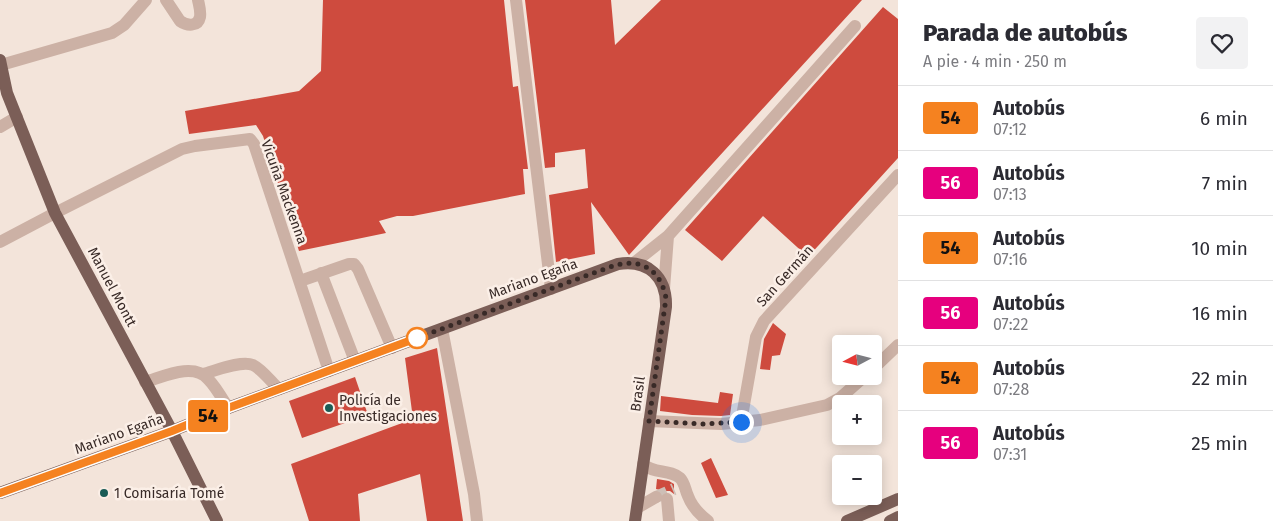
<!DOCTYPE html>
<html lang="es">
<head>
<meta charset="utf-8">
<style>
	:root { --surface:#fff; --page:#f2f2f3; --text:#2b2b33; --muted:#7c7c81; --line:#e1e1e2 }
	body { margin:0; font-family:"Fira Sans",sans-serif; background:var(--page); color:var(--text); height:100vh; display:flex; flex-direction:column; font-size:19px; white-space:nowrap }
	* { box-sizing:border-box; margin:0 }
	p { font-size:16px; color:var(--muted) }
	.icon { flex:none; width:28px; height:28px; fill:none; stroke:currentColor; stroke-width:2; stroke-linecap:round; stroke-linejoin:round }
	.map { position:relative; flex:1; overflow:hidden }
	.details { display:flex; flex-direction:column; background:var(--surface); width:375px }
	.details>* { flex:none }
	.badge { padding:0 10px; border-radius:4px; font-size:18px; line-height:32px }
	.needle { width:32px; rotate:263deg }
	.buttons { position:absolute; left:832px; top:335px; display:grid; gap:10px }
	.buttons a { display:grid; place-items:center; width:50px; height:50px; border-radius:5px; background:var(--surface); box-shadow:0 2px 12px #0003; font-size:25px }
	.you { position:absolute; width:25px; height:25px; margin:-12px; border:4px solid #fff; border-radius:50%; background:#1a73e8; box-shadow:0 0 0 8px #1a73e833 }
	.map>.badge { position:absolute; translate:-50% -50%; box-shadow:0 0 0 2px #fff }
	.round { display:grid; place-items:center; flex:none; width:52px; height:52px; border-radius:5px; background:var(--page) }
	.overview { display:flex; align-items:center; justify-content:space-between; height:85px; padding:0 25px }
	h1 { font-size:24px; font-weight:800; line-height:38px }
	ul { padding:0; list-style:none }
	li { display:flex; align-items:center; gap:15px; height:65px; padding:0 25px; border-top:1px solid var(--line) }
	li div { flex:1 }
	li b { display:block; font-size:19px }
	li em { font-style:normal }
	li .badge { min-width:55px; font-weight:700; text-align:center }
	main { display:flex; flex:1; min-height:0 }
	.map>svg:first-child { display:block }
</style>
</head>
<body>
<main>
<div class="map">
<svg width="898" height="521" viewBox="0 0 898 521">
	<rect width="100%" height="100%" fill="#f3e4da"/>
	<path fill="#ce4b3e" d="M 323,0 L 504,0 L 513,87 L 518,86 L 528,169 L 523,169 L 525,194 L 413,216 L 397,216 L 379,221 L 386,233 L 299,251 L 263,136 L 256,125 L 189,134 L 185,111 L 299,91 L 321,71 Z
		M 525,0 L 611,0 L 615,45 L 661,0 L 862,0 L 629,255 L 591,202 L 595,254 L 556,262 L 549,195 L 588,188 L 585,149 L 555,153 L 555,167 L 545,168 Z
		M 883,7 L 898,19 L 898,158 L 808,257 L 763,216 L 722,261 L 685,230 Z
		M 773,323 L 786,334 L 780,355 L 772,356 L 770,370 L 760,369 L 764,339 Z
		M 437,348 L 463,521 L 427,521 L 420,474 L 358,494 L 360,521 L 309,521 L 291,464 L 413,419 L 405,358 Z
		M 355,377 L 368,415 L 302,438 L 289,401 Z
		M 720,392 L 733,394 L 730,415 L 721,416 L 692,415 L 660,411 L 661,396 L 718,403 Z
		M 711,458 L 728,495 L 716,498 L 701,463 Z
		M 657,479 L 669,481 L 674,484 L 674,494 L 670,491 L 666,491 L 662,492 L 660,490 L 656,489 Z"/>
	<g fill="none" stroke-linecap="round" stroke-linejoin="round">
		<path stroke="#cebfb6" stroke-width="12" stroke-dasharray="12 6" stroke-linecap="butt" d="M 656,497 L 674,489"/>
		<path stroke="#ccb1a5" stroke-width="12" d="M 166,0 L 180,21 C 187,26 198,27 200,17 C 201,11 199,5 198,0
			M 516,0 L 551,289
			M 1,65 L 112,33 L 124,25 L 146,0
			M 0,127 L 17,117
			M 0,242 L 55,213 L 182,149 L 195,146 L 250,139 L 254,144 L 329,371
			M 634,263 L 668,236 L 855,26
			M 321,273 L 355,361
			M 300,281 L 349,264 L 354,264 L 358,269 L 392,348
			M 664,289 L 668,236
			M 442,329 L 474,494 L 477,521
			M 874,368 L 898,345
			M 203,374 C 215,371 241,360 253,365 C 263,370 271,382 279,389
			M 145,382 C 163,377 193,362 208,379 C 216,387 222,398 228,408
			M 649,421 L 721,424 L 760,420 L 827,405 L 840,398 L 865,376
			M 741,422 L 756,337 L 764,321 L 898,175
			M 643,464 C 653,474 670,469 680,478 C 685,483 685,490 688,496 C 692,507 699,514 708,521
			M 667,499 L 669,521
			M 637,508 L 656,497"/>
		<path stroke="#7b5e57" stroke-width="12" d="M 0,60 L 7,93 L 55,213 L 172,431 L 217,521
			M 422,336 L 618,264 C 648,259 667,277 666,307 L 635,521
			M 0,493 L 172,431 L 228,408 L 417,338
			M 847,521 L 898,499
			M 890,521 L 898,517"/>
	</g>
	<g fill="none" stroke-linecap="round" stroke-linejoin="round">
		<g stroke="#fff" stroke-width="11">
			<path id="line" d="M 0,493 L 172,431 L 228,408 L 417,338"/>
		</g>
		<use href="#line" stroke="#f58220" stroke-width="8"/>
		<path stroke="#382a27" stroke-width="5" stroke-dasharray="0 9" d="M 417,338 L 610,267 C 638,257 660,267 666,298 L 649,421 L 704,424 L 741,422"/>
	</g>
	<circle fill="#fff" stroke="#f58220" stroke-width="2.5" cx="417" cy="338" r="10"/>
	<g fill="#1a5c56" stroke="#fbefe7" stroke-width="2">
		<circle cx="329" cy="408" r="5"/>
		<circle cx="104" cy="493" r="5"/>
	</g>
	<g text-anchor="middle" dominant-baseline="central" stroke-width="5" stroke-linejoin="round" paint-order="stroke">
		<g font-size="14" fill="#382a27" stroke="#fbefe7">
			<text transform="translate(284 192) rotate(70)">Vicuña Mackenna</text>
			<text transform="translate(785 276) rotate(-48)">San Germán</text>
			<text transform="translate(533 279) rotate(-20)">Mariano Egaña</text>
			<text transform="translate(112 287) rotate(62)">Manuel Montt</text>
			<text transform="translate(638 394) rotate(-82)">Brasil</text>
			<text transform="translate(119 434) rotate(-20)">Mariano Egaña</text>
		</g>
		<g font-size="14" fill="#382a27" stroke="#fbefe7" text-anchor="start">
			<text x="339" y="400">Policía de<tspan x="339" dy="16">Investigaciones</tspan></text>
			<text x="114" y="493">1 Comisaría Tomé</text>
		</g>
	</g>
</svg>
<div class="buttons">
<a><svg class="needle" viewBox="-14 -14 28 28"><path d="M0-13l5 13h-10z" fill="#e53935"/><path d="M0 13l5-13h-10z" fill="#7c7c81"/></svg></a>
<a>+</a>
<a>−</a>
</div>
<div class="you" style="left:741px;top:422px"></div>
<b class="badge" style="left:208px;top:416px;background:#f58220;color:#111">54</b>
</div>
<section class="details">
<div class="overview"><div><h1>Parada de autobús</h1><p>A pie · 4 min · 250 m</p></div><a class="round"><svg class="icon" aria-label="heart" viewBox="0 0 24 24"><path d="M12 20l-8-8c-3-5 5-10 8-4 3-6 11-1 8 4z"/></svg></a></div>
<ul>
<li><span class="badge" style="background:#f58220;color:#111">54</span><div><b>Autobús</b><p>07:12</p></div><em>6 min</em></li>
<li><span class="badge" style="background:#e6007e;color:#fff">56</span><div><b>Autobús</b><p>07:13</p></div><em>7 min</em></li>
<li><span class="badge" style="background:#f58220;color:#111">54</span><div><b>Autobús</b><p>07:16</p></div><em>10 min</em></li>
<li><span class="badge" style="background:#e6007e;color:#fff">56</span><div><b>Autobús</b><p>07:22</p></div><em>16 min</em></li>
<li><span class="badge" style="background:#f58220;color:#111">54</span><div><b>Autobús</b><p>07:28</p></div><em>22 min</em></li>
<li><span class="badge" style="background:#e6007e;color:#fff">56</span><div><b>Autobús</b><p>07:31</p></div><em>25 min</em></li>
</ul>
</section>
</main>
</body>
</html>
